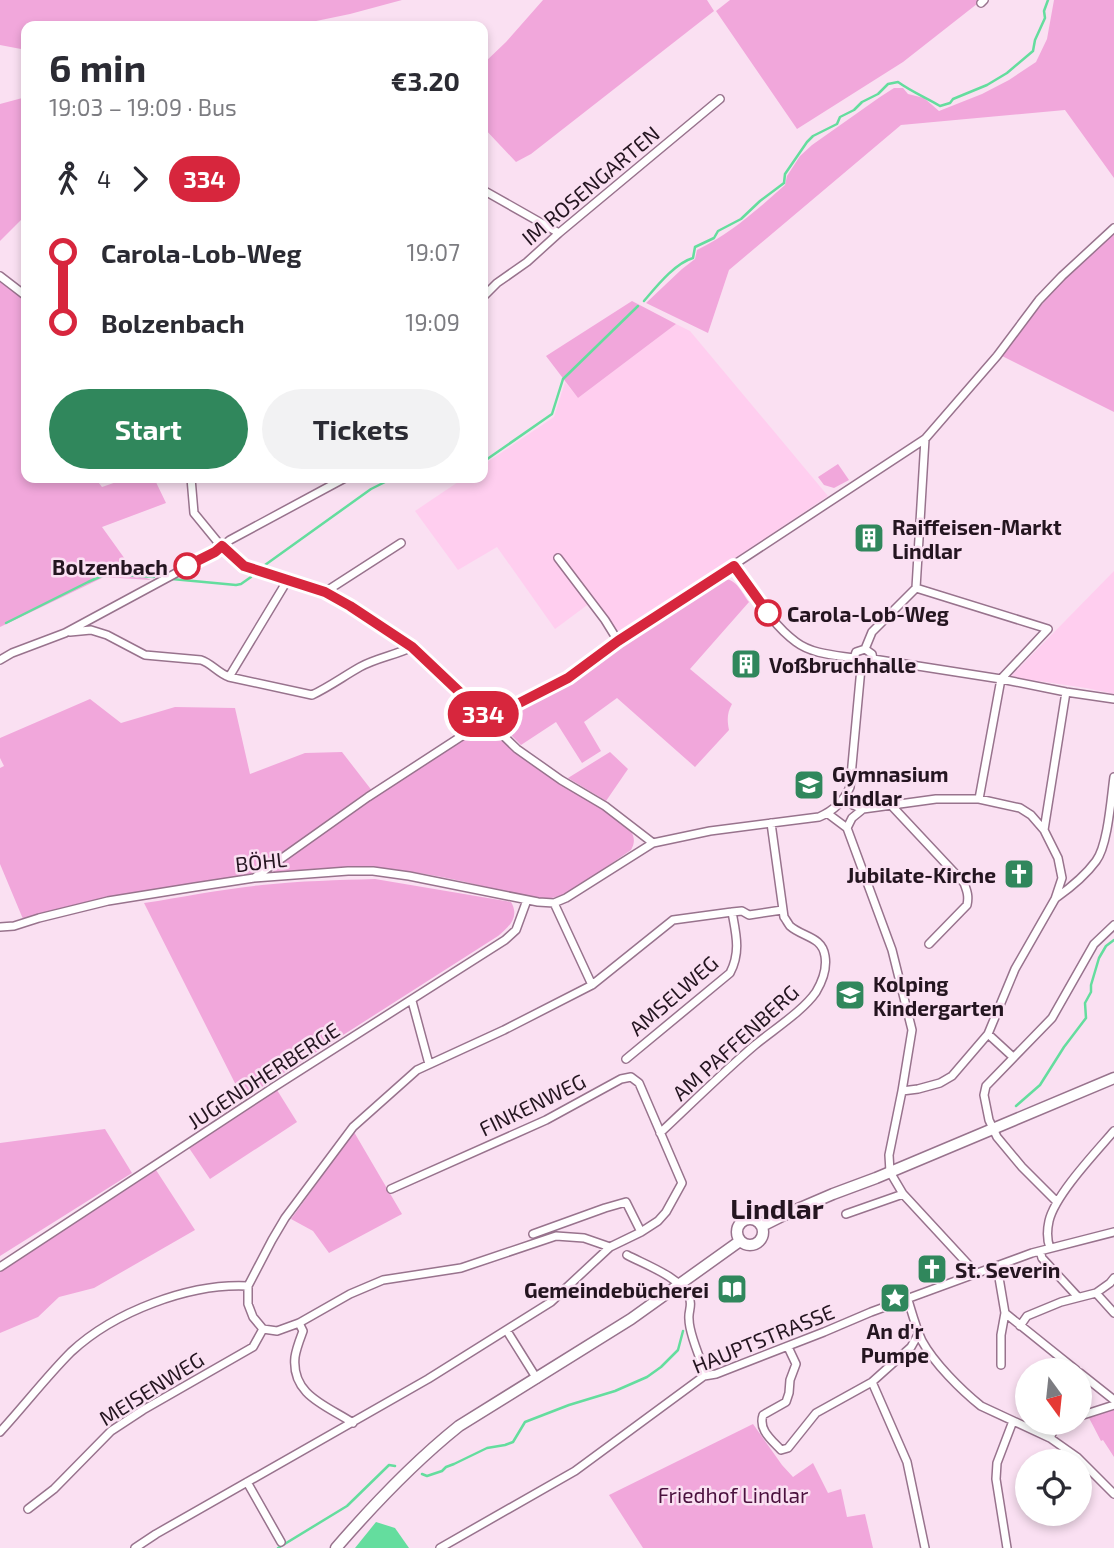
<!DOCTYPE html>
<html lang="en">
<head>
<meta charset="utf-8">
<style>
	:root { --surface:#fff; --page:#f2f2f3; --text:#2b2b33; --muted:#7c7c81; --accent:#30875c }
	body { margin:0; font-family:"Exo 2",sans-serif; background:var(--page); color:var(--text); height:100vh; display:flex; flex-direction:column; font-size:26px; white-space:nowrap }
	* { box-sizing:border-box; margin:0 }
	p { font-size:23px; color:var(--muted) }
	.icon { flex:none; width:38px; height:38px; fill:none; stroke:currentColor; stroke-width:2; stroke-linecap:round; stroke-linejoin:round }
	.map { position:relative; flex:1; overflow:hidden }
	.panel { position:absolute; left:21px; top:21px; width:467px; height:462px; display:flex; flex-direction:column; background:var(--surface); border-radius:14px; box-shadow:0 4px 10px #0003 }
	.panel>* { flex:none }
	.badge { padding:0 14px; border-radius:23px; font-size:24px; line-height:46px }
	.needle { width:46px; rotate:165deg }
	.fabs { position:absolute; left:1015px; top:1358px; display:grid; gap:14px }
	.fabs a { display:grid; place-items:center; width:77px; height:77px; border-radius:50%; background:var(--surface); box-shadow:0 4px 10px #0003; font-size:35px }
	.map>.badge { position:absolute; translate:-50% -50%; box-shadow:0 0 0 4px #fff }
	.legs { display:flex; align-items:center; gap:10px; height:77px; padding:0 28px; font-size:23px }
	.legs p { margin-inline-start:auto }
	.headline { display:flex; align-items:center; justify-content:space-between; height:119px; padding:0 28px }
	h1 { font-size:38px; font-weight:700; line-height:52px }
	.cta { display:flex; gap:14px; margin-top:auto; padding:14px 28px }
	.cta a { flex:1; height:80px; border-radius:42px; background:var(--accent); color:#fff; font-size:28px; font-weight:700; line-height:80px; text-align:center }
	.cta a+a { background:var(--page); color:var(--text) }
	ul { padding:0 28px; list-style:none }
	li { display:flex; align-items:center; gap:24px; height:70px; font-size:26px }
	li i { display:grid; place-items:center; width:10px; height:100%; margin:0 9px; background:currentColor }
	li i::after { content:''; width:18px; height:18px; margin:-9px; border:5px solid; border-radius:50%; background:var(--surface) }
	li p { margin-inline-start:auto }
	li:first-child i { background:linear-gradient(#0000 50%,currentColor 0) }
	li:last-child i { background:linear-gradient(currentColor 50%,#0000 0) }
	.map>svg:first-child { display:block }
</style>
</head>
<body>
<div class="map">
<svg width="1114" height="1548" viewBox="0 0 1114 1548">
	<rect width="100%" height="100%" fill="#fae0f2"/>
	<path fill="#ffceef" d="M 676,324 L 690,331 L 828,496 L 621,635 L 594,600 L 555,629 L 497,547 L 458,570 L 415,511 L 464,478 L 483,478 L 483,465 L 554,417 L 565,382 L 578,398 Z
		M 1114,571 L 1114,694 L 1086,688 L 1010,677 Z"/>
	<path fill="#f1a7db" d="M 0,0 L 402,0 L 350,14 L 292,26 L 26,26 L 26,68 L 21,49 L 0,45 Z
		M 543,0 L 707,0 L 714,11 L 531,154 L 516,162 L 483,127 L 483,64 L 506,42 Z
		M 730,0 L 982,0 L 903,62 L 797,129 L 716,11 Z
		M 1054,0 L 1114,0 L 1114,178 L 1065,110 L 901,125 L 729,270 L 708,333 L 646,303 L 682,269 L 695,259 L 697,250 C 730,234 758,209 785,185 L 787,176 L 800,156 L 812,145 L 880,97 L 894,88 L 903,88 L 908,94 L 924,98 L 939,111 L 982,94 L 1009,80 L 1036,62 L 1047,39 Z
		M 26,97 L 26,215 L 0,241 L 0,104 Z
		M 1114,233 L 1114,412 L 1002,356 L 1003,351 L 1053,291 Z
		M 0,278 L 26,291 L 26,478 L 95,478 L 102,487 L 128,478 L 154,478 L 166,503 L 102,527 L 135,573 L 151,580 L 104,577 L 0,627 Z
		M 632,301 L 676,324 L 578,398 L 546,356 Z
		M 838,464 L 849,480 L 834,488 L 824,485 L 818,477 Z
		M 722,579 C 737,578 741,592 749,602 L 690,669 L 732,704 C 727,713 727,720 729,730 L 695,767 L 617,698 L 584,722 L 601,751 L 582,763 L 556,722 L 521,745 L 502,726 L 501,722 L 504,715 L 523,704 L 571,681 L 632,639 Z
		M 90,699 L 121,723 L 175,707 L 235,708 L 250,774 L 305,753 L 342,752 L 373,792 L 255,874 L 132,894 L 81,904 L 23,919 L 0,864 L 0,768 L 4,766 L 0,758 L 0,738 Z
		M 486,726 L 489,727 C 511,747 532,766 557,782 C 576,795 615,813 630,830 C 635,837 635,843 631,850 L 573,890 C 560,897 550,900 535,898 C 480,886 416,868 360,867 C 331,867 302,871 273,873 L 274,868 L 277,865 L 420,765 L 481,727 Z
		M 610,752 L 628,769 L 606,801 L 568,778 Z
		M 375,879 L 511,902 C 520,917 509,927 498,936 L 243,1099 L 144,903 C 183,897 222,889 262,885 C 300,881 338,880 375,879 Z
		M 277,1090 L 297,1122 L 210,1179 L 189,1148 Z
		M 105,1129 L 132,1173 L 0,1256 L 0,1143 Z
		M 354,1132 L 402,1214 L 329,1253 L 313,1231 L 291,1219 Z
		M 156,1170 L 195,1230 L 94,1288 L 59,1297 L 38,1317 L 0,1333 L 0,1272 Z
		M 1114,1408 L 1114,1457 L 1103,1440 L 1101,1441 L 1088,1416 Z
		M 753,1424 L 782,1465 L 793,1477 L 813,1463 L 828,1493 L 841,1489 L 847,1517 L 865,1514 L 873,1548 L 643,1548 L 609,1495 Z"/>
	<path fill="#64dd9e" d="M 376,1522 L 395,1528 L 409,1548 L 355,1548 Z"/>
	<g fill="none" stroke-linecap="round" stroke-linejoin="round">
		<path stroke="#64dd9e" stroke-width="2.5" d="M 644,301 C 656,287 675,263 693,258 L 695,247 L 714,238 L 718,231 L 741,219 L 760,201 L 784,183 L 785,174 L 807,142 L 813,136 L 837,124 L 840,117 L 854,110 L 862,102 L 878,94 L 888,84 L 898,82 C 912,92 925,97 940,106 L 950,103 L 953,99 L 987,85 L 1007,73 L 1033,51 L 1035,40 L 1045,18 L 1044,11 L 1048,0
			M 483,462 L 552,414 L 563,379 L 638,306
			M 405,478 L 425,478
			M 265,565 L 371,489 L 393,478
			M 172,579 L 236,585 L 241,584 L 251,577
			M 6,623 L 88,582 L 104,575 L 125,575 L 154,577
			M 1016,1106 L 1040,1085 L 1064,1047 L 1086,1018 L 1085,1003 L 1091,992 L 1091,985 L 1099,958 L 1106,946 L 1114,940
			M 422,1474 L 427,1476 L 442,1471 L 446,1467 L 454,1464 L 487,1448 L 505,1445 L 513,1442 L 525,1422 L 569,1405 L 615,1391 L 647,1377 L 661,1367 L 678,1350 L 683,1331
			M 278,1548 L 347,1506 L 389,1465 L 395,1466"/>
		<g stroke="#98738d" stroke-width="10">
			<path id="street" d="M 981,3 L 984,0
				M 483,190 L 559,233
				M 0,276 L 26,296
				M 483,297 L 497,283 L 527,262 L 559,233 L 720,99
				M 191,478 L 194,513 L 221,546 L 244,566 L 325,592 L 350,606 L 412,647 L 517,749 L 561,780 L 605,806 L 653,843
				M 558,558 L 605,620 L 618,641
				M 734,566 C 753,591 770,623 796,642 C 812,654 834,655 854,658
				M 916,588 L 1048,629 L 1001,679 L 979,799
				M 325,592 L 401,543
				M 70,632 L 91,630 L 107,635 L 145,655 L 201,660 C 211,663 218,673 229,677 L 312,695 C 329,687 344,676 360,667 C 376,658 396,655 412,647
				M 865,649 L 872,632 L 916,588 L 925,439
				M 854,658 L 856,652 L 865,649 L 872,654 L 873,659
				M 873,659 L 1001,679 L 1066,692 L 1114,699
				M 0,660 L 12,653 L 65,633 L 215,552 L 230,540 L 345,478
				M 229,677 L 287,581
				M 846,797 L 853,805 L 863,809 L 936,799 L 979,799 L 1020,808 L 1031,815 L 1044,830 L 1058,858 L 1062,878 L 1055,899 L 1015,969 L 988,1034 L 952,1076 L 940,1083 L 918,1089 L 902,1091
				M 890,804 L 964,883 C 967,891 969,896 967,905 L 929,944
				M 827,813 L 847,828 L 892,950 L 912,1030 L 902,1091 L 889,1155 L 890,1172 L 903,1194 L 976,1273
				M 847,828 L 852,818 L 863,809
				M 1044,830 L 1066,692
				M 254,878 L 368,797 L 488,719 L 568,678 L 618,641 L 925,439 L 997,356 L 1039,300 L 1062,276 L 1114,228
				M 1056,898 C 1070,888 1085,876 1096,861 C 1108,845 1111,798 1114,777
				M 554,903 L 592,985 L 673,920 L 732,912 L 742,911 L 749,915 L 782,910
				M 0,927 L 14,926 L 39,918 L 108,901 L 195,887 L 254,878 L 348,871 L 373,871 L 409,876 L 538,902 L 554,903 L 566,898 L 653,843 L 710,831 L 819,817 C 833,811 844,801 850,787 L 861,668
				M 592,985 L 504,1030 L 417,1070 L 353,1127 L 285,1218 L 272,1240 L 248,1286 L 248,1304 L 253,1317 L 263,1329 L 277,1331 L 299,1323 L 350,1294 L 383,1280 L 461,1268 L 556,1236 L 584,1238 L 610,1247
				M 412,1001 L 429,1064
				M 988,1034 L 1013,1057
				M 626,1059 L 730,973 C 741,952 736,934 732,912
				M 660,1133 C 691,1104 722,1073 755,1045 C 773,1030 803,1011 816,992 C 822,982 827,968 825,956 C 822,936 802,937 790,926 C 789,925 785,918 784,917 L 771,823
				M 1057,1202 L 1022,1167 L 997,1137 L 989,1120 L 984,1095 L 986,1086 L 1052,1018 L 1094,944 L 1114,925
				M 846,1214 L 903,1194
				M 533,1234 L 605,1208 L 626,1202 L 641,1232
				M 1050,1248 C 1047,1240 1047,1230 1049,1221 C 1055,1195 1096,1152 1114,1131
				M 1040,1251 L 1042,1258 L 1078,1297
				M 627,1255 C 646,1265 680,1277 689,1297 C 693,1305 688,1311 689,1319 C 689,1331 700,1359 705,1371 L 704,1376
				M 997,1266 L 1005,1313 L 1076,1370
				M 0,1267 L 274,1087 L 505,940 L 516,930 L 527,900
				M 1096,1293 L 1114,1313
				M 908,1300 C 912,1313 916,1328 922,1341 C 934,1363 961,1390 981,1406 L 1050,1438 L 1077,1457 L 1114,1494
				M 299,1323 L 303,1331 C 300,1339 296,1349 295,1357 C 291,1396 328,1406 353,1423
				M 1020,1326 L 1027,1316 L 1061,1302 L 1096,1293 L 1110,1283 L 1114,1278
				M 507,1331 L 537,1379
				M 788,1347 L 796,1364 L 790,1380 L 789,1393 L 786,1402 L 763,1415 C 758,1430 772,1440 781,1450 L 788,1448 L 816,1413 L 872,1382 L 911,1347 L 919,1333
				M 1001,1365 L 1001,1335 L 1005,1313
				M 1080,1373 L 1114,1400
				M 872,1382 L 907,1462 L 925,1548
				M 1080,1416 L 1114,1405
				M 0,1432 C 24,1406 46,1377 71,1352 C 114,1312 189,1283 248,1286
				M 1050,1438 L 1057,1423
				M 247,1482 L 281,1542
				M 28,1509 L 54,1489 L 111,1431 L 143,1410 L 253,1347 L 263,1329
				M 135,1548 L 156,1534 L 428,1379 L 551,1302 L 610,1247 L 641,1232 L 658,1221 L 666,1212 L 682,1183 L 639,1083 L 631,1077 L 621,1079 L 546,1120 L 391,1189
				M 440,1548 L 575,1471 L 704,1376 L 716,1374 L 824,1332 L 871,1312 L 1032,1253 L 1114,1232
				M 1007,1548 L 996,1479 L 997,1463 L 1013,1421"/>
		</g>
		<g stroke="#98738d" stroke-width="13">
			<path id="secondary" d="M737 1232a13 13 0 1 1 26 0a13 13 0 1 1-26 0Z
				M 762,1226 L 784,1215 L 833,1194 L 876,1178 L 1114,1078
				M 336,1548 C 374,1504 414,1462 459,1426 L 631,1319 L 740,1241"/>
		</g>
		<use href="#street" stroke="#fff" stroke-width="7"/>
		<use href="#secondary" stroke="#fff" stroke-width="10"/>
	</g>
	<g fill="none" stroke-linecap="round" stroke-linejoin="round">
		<g stroke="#fff" stroke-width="16">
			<path id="line-1" d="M 187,566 L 215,552 L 222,546 L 244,566 L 325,592 L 350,606 L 412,647 L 488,719 L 568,678 L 618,641 L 734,566 L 768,613"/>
		</g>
		<use href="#line-1" stroke="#d7263d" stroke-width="10"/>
	</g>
	<defs>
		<g id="building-square" transform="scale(1.575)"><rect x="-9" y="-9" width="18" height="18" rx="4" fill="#30875c" stroke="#fae0f2"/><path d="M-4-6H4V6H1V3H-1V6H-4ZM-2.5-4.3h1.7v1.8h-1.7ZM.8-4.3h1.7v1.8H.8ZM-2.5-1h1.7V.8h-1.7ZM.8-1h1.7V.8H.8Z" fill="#fff"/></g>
		<g id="school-square" transform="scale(1.575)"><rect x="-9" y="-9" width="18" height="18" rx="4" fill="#30875c" stroke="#fae0f2"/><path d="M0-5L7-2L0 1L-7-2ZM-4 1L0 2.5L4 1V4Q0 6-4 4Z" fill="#fff"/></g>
		<g id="church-square" transform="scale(1.575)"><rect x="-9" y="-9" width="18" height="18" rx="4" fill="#30875c" stroke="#fae0f2"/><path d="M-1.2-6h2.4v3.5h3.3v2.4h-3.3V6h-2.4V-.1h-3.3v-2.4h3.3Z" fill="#fff"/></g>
		<g id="library-square" transform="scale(1.575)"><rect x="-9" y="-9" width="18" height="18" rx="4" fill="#30875c" stroke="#fae0f2"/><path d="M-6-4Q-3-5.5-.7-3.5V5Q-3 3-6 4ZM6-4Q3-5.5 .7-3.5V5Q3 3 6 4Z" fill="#fff"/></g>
		<g id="sight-square" transform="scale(1.575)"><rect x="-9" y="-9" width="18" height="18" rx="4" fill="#30875c" stroke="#fae0f2"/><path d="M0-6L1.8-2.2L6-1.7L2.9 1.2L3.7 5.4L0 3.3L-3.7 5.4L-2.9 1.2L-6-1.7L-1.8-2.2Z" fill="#fff"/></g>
	</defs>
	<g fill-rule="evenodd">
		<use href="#building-square" x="869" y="538"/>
		<use href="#building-square" x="746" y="664"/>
		<use href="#school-square" x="809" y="785"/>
		<use href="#church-square" x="1019" y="874"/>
		<use href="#school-square" x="850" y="995"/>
		<use href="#church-square" x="932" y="1269"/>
		<use href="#library-square" x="732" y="1289"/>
		<use href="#sight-square" x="895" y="1298"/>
	</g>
	<g fill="#fff" stroke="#d7263d" stroke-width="3.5">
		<circle cx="187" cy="566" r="12"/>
		<circle cx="768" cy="613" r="12"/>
	</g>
	<g text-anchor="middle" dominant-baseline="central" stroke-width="5" stroke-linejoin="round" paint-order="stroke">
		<g font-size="21" fill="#241520" stroke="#fae0f2">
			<text transform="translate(590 185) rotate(-40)">IM ROSENGARTEN</text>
			<text transform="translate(261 861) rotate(-6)">BÖHL</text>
			<text transform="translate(673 995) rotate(-41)">AMSELWEG</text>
			<text transform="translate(735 1042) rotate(-42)">AM PAFFENBERG</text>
			<text transform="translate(263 1075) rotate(-33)">JUGENDHERBERGE</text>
			<text transform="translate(532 1104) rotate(-26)">FINKENWEG</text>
			<text transform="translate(763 1338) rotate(-22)">HAUPTSTRASSE</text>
			<text transform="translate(151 1388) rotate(-32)">MEISENWEG</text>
		</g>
		<g font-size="21" font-weight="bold" fill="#241520" stroke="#fae0f2" text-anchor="start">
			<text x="892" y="526">Raiffeisen-Markt<tspan x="892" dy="24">Lindlar</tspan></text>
			<text x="769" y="664">Voßbruchhalle</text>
			<text x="832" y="773">Gymnasium<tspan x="832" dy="24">Lindlar</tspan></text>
			<text x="996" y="874" text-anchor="end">Jubilate-Kirche</text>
			<text x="873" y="983">Kolping<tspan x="873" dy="24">Kindergarten</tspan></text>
			<text x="955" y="1269">St. Severin</text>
			<text x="709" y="1289" text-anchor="end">Gemeindebücherei</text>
			<text x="895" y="1330" text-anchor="middle">An d'r<tspan x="895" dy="24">Pumpe</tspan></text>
		</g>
		<g font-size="21" font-weight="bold" fill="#241520" stroke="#fae0f2" text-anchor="end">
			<text x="168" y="566">Bolzenbach</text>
			<text x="787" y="613" text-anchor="start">Carola-Lob-Weg</text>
		</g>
		<g font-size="21" fill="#4b113e" stroke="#fae0f2">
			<text x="733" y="1494">Friedhof Lindlar</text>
		</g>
		<g font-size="28" font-weight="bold" fill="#241520" stroke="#fae0f2">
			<text x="777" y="1208">Lindlar</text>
		</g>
	</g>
</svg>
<div class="fabs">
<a><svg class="needle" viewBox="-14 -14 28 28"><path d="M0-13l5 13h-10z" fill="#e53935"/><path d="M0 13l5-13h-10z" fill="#7c7c81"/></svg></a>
<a><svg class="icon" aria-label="locate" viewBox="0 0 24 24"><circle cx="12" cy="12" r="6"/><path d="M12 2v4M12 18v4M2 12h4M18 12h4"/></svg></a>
</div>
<b class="badge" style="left:483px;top:714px;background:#d7263d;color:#fff">334</b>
<section class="panel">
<div class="headline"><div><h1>6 min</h1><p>19:03 – 19:09 · Bus</p></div><b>€3.20</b></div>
<div class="legs"><svg class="icon" aria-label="walk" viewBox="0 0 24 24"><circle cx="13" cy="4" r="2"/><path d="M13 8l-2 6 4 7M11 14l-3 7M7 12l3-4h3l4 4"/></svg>4<svg class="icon" aria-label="forward" viewBox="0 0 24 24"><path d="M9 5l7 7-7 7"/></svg><b class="badge" style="background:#d7263d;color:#fff">334</b></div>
<ul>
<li><i style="color:#d7263d"></i><b>Carola-Lob-Weg</b><p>19:07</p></li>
<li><i style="color:#d7263d"></i><b>Bolzenbach</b><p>19:09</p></li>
</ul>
<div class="cta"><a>Start</a><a>Tickets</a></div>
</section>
</div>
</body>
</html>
